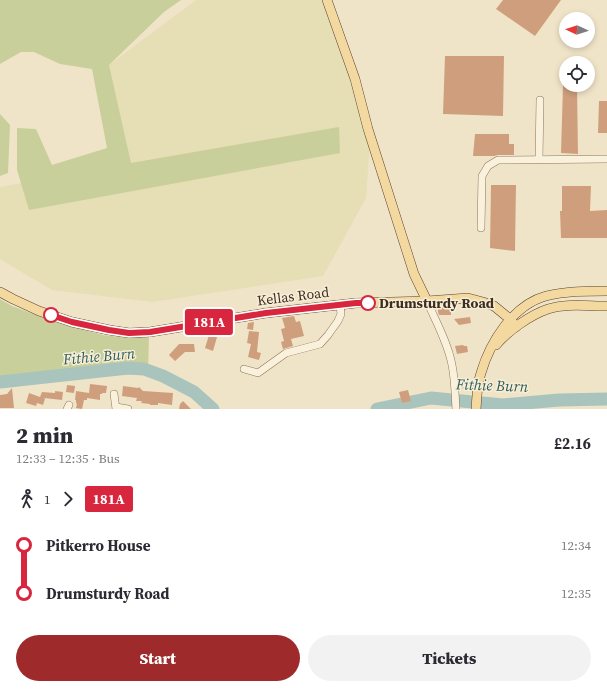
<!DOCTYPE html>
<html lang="en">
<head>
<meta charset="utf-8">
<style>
	:root { --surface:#fff; --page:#f2f2f3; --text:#2b2b33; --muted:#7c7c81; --accent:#9e2a2b }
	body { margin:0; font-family:"Source Serif 4",serif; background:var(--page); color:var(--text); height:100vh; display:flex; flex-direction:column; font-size:15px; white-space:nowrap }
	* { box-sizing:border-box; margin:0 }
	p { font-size:13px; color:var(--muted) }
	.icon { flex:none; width:22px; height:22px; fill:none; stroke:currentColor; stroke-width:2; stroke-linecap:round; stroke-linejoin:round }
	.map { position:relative; height:409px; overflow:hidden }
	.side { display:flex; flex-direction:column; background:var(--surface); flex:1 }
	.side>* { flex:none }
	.badge { padding:0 8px; border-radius:3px; font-size:14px; line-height:26px }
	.needle { width:26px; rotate:274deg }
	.fabs { position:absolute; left:559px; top:12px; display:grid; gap:8px }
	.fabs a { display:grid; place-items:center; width:36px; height:36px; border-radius:50%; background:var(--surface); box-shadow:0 2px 6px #0003; font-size:20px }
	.map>.badge { position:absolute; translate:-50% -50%; box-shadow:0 0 0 2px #fff }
	.legs { display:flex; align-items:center; gap:6px; height:44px; padding:0 16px; font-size:13px }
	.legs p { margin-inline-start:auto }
	.overview { display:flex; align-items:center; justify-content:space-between; height:68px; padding:0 16px }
	h1 { font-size:22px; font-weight:800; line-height:30px }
	.button { display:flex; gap:8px; margin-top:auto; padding:8px 16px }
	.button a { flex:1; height:46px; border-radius:24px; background:var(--accent); color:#fff; font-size:16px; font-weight:800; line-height:46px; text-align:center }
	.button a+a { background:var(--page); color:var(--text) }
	ul { padding:0 16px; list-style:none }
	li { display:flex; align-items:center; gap:14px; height:48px; font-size:15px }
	li i { display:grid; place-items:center; width:6px; height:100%; margin:0 5px; background:currentColor }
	li i::after { content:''; width:10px; height:10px; margin:-5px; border:3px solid; border-radius:50%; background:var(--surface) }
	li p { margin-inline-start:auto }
	li:first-child i { background:linear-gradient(#0000 50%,currentColor 0) }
	li:last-child i { background:linear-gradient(currentColor 50%,#0000 0) }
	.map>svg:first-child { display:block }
</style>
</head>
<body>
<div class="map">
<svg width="607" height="409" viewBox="0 0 607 409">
	<rect width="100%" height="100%" fill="#f0e4c8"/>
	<path fill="#e6deb5" d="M 196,0 L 327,0 L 371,126 L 366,198 L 323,276 L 152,302 L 52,290 L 0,259 L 0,187 L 126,164 L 109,65 Z"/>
	<path fill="#c9cf9b" d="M 0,0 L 181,0 L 164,12 L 109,65 L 131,163 L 339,127 L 340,153 L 29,210 L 17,170 L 17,128 L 36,129 L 52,165 L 107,148 L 92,69 L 60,64 L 34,52 L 21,52 L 0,64 Z
		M 0,114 L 10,125 L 8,173 L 0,176 Z
		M 0,299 L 12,306 L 49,320 L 103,335 L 130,338 L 149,336 L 148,374 L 91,375 L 0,386 Z"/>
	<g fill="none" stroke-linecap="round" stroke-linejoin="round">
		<path stroke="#a9c4bc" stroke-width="13" d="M 0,382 L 128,368 L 144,369 L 163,376 L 194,392 L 213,409
			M 377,409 L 431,398 L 503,405 L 559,400 L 607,399"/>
	</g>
	<path fill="#cf9f7d" d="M 503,0 L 561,0 L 535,36 L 496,9 Z
		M 445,56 L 504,56 L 503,116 L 443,114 Z
		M 563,85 L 577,85 L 578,154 L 561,153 Z
		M 599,101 L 607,101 L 607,133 L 598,133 Z
		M 475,134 L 509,134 L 509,144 L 514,144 L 514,155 L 498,155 L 494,156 L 473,156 Z
		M 491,185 L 516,185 L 515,251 L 490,248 Z
		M 562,186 L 591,186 L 590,211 L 607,210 L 607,238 L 561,238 L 560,211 L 562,211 Z
		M 438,307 L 451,307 L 451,315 L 439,315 L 438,312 Z
		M 294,316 L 296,322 L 300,321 L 304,336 L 291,339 L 293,346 L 283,349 L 281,342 L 284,341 L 281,329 L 285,328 L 282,318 Z
		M 470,317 L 471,323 L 459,325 L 454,319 Z
		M 254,322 L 253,330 L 247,329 L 248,323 Z
		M 249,331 L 259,332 L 257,352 L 261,353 L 259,360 L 248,357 L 251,344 L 247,343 Z
		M 209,335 L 217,337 L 213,351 L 205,348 Z
		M 179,344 L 194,344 L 195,352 L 185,352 L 175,361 L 169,355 Z
		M 463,345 L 464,346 L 467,346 L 468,352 L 457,354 L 455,346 Z
		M 90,384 L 107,386 L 106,393 L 102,393 L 102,394 L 100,394 L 100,400 L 87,398 L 87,400 L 84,400 L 82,409 L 76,408 L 77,404 L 76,403 L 76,400 L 75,400 L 76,391 L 89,393 Z
		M 67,385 L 75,386 L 74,393 L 66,392 Z
		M 123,386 L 138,388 L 139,387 L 143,391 L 173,393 L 172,405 L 158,403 L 158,405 L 150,405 L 150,404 L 141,403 L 142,401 L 136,401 L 137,398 L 122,396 Z
		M 12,388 L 14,408 L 0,408 L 0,395 L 7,394 Z
		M 408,390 L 411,401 L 402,403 L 399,392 Z
		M 55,391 L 63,392 L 62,400 L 44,398 L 45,399 L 43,405 L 37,403 L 36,406 L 26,403 L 29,393 L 40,397 L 42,392 L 55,393 Z
		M 183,401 L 191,409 L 179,409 L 180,404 Z"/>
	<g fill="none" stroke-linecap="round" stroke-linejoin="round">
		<g stroke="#8d765c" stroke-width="8">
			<path id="minor" d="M 539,159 L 540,100
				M 481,228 L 482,176 L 488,166 L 498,160 L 607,159
				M 427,301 C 436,322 448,343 452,365 C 455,380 455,394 456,409
				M 244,369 L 258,373 L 286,353 L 320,344 L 328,335 L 338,321 L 341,314 L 340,305
				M 455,385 L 463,384
				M 114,394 L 116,409
				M 116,407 L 128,409
				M 67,409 L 69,405"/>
		</g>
		<g stroke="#5b4430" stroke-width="10">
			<path id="major" d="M 327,0 L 355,79 L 368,129 L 414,274 L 427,301
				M 0,292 L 13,299 L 39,311 L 72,322 L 109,330 L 129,333 L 150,332 L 266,313 L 356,303 L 427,301 L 468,298 L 483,302 L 494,306 L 510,319 L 516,327
				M 496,345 C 508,331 530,315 548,309 C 566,303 588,306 607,306
				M 476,409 C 477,397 477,384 481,373 C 490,342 513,305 546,296 C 566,291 587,291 607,291"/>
		</g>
		<use href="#minor" stroke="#faf1dc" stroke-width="7"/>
		<use href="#major" stroke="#f3d9a0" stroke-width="9"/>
	</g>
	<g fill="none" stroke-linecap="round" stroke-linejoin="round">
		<g stroke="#fff" stroke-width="9">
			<path id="line-1" d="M 51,315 L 72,322 L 109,330 L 129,333 L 150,332 L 266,313 L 356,303 L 368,303"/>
		</g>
		<use href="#line-1" stroke="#d7263d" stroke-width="6"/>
	</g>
	<g fill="#fff" stroke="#d7263d" stroke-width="2">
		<circle cx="368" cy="303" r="7"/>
		<circle cx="51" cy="315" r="7"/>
	</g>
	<g text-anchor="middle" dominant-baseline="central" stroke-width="3" stroke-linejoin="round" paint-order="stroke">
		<g font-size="14" fill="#3d2e20" stroke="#f7eed8">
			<text transform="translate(293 296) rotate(-7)">Kellas Road</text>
		</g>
		<g font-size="14" font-weight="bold" fill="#3d2e20" stroke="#f7eed8" text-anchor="start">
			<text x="379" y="303">Drumsturdy Road</text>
		</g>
		<g font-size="15" font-style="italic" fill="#2f5d5a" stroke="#f7eed8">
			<text transform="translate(99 356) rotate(-5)">Fithie Burn</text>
			<text transform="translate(492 385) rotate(2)">Fithie Burn</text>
		</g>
	</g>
</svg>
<div class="fabs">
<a><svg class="needle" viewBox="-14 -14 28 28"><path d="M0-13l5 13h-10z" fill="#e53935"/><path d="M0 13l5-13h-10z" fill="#7c7c81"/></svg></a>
<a><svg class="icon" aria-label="locate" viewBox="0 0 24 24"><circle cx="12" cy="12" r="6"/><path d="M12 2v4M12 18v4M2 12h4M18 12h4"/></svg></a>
</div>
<b class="badge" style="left:209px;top:322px;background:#d7263d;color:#fff">181A</b>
</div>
<section class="side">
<div class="overview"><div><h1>2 min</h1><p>12:33 – 12:35 · Bus</p></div><b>£2.16</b></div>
<div class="legs"><svg class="icon" aria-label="walk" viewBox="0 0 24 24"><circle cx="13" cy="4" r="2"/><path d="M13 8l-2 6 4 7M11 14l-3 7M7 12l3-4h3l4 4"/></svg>1<svg class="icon" aria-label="forward" viewBox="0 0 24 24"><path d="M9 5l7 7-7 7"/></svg><b class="badge" style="background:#d7263d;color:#fff">181A</b></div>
<ul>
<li><i style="color:#d7263d"></i><b>Pitkerro House</b><p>12:34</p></li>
<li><i style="color:#d7263d"></i><b>Drumsturdy Road</b><p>12:35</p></li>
</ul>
<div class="button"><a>Start</a><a>Tickets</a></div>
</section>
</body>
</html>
